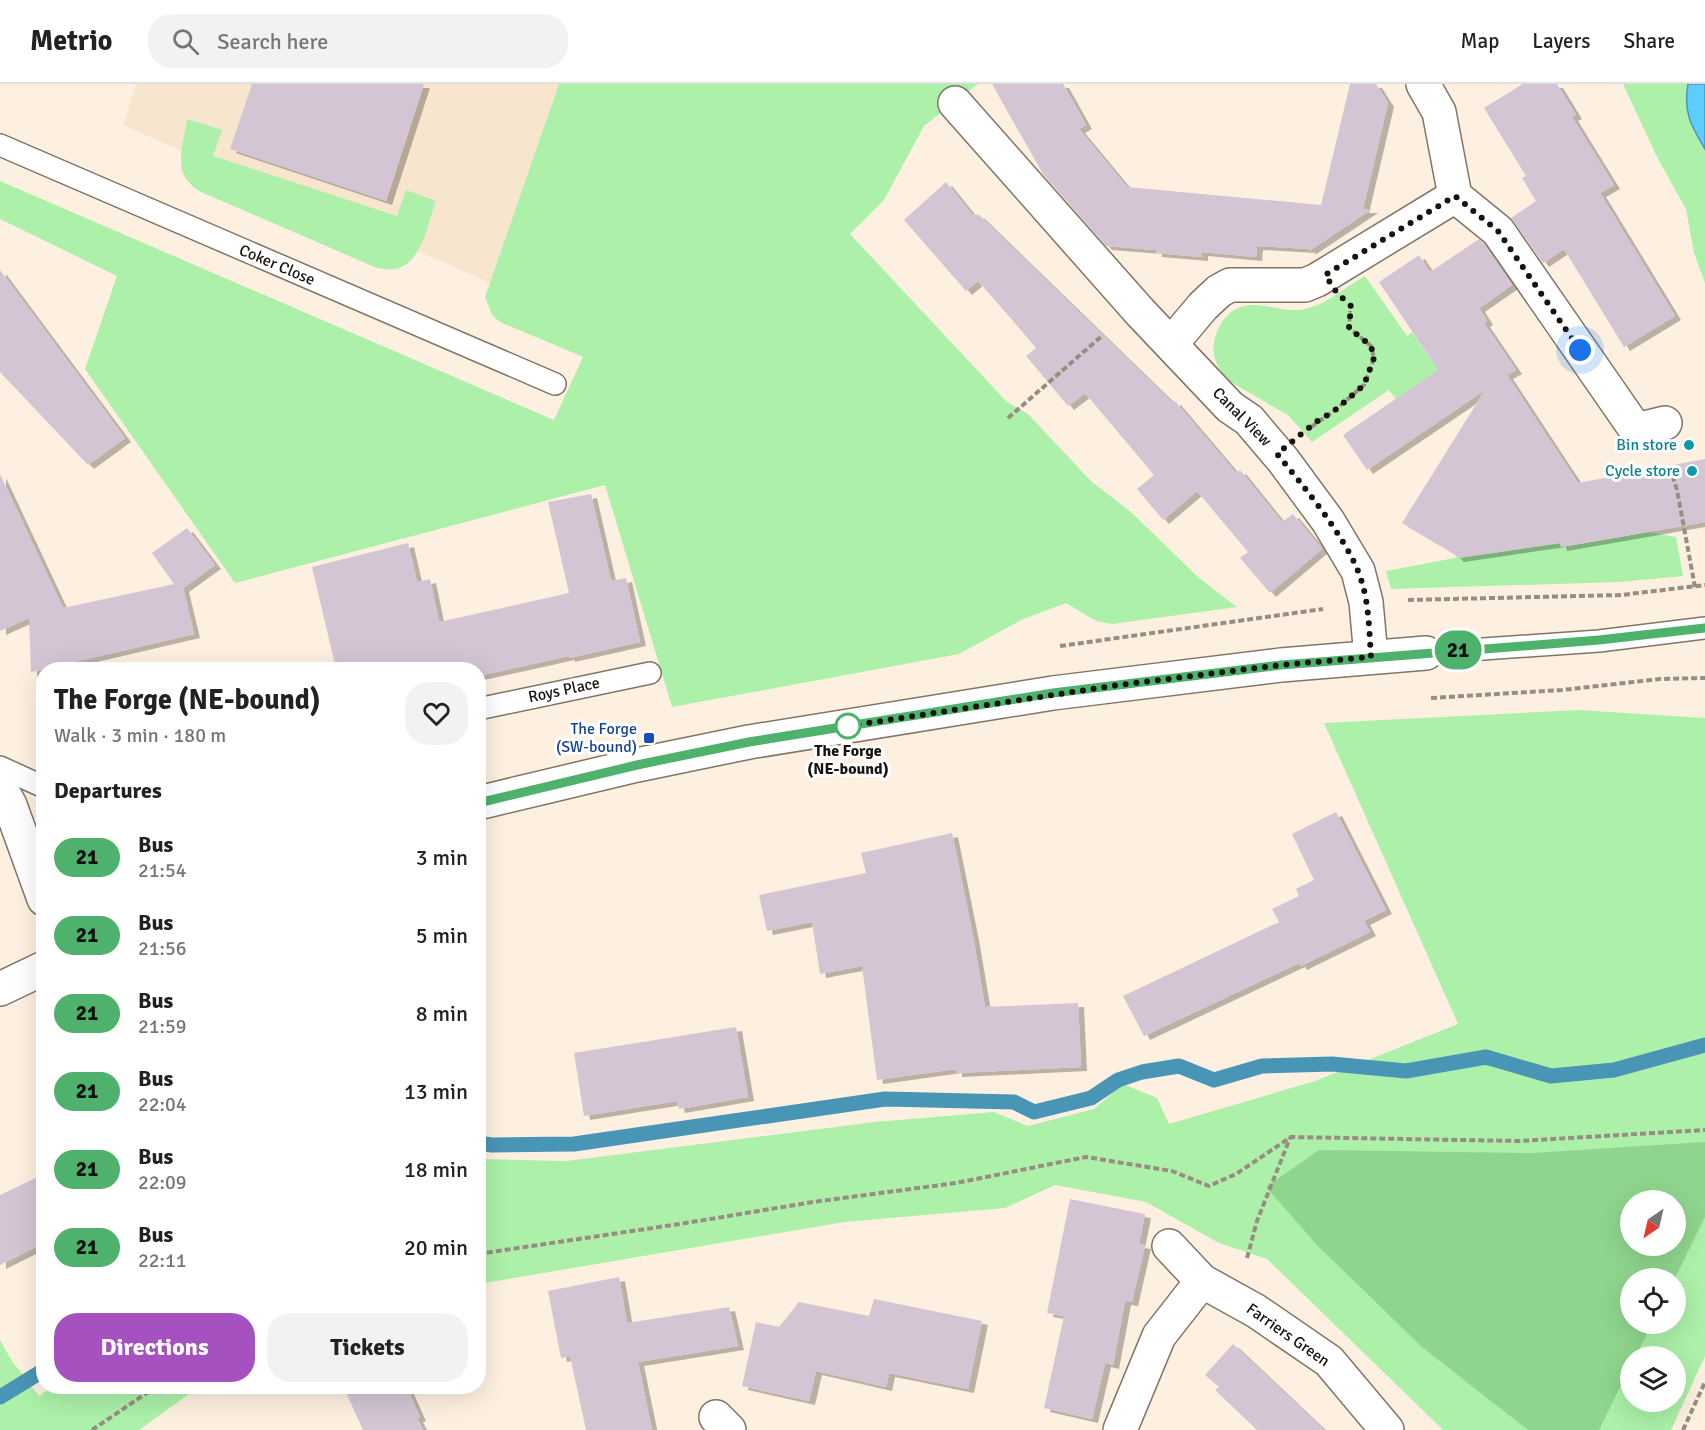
<!DOCTYPE html>
<html lang="en">
<head>
<meta charset="utf-8">
<style>
	:root { --surface:#fff; --page:#f2f2f2; --text:#222; --muted:#767676; --line:#e0e0e0; --accent:#a551bf }
	body { margin:0; font-family:Signika,sans-serif; background:var(--page); color:var(--text); height:100vh; display:flex; flex-direction:column; font-size:22px; white-space:nowrap }
	* { box-sizing:border-box; margin:0 }
	p { font-size:20px; color:var(--muted) }
	.icon { flex:none; width:33px; height:33px; fill:none; stroke:currentColor; stroke-width:2; stroke-linecap:round; stroke-linejoin:round }
	.map { position:relative; flex:1; overflow:hidden }
	.sheet { position:absolute; left:36px; top:578px; width:450px; height:732px; display:flex; flex-direction:column; background:var(--surface); border-radius:24px; box-shadow:0 6px 24px #0002 }
	.sheet>* { flex:none }
	.badge { padding:0 12px; border-radius:20px; font-size:21px; line-height:39px }
	.needle { width:39px; rotate:214deg }
	.tools { position:absolute; left:1620px; top:1106px; display:grid; gap:12px }
	.tools a { display:grid; place-items:center; width:66px; height:66px; border-radius:50%; background:var(--surface); box-shadow:0 6px 24px #0002; font-size:30px }
	.you { position:absolute; width:30px; height:30px; margin:-15px; border:4px solid #fff; border-radius:50%; background:#1a73e8; box-shadow:0 0 0 9px #1a73e833 }
	.map>.badge { position:absolute; translate:-50% -50%; box-shadow:0 0 0 3px #fff }
	h2 { padding:0 18px; font-size:22px; line-height:54px }
	.round { display:grid; place-items:center; flex:none; width:63px; height:63px; border-radius:24px; background:var(--page) }
	.headline { display:flex; align-items:center; justify-content:space-between; height:102px; padding:0 18px }
	h1 { font-size:28px; font-weight:700; line-height:45px }
	.primary-button { display:flex; gap:12px; margin-top:auto; padding:12px 18px }
	.primary-button a { flex:1; height:69px; border-radius:24px; background:var(--accent); color:#fff; font-size:24px; font-weight:700; line-height:69px; text-align:center }
	.primary-button a+a { background:var(--page); color:var(--text) }
	ul { padding:0; list-style:none }
	li { display:flex; align-items:center; gap:18px; height:78px; padding:0 18px }
	li div { flex:1 }
	li b { display:block; font-size:22px }
	li em { font-style:normal }
	li .badge { min-width:66px; font-weight:700; text-align:center }
	header { display:flex; align-items:center; gap:36px; box-sizing:border-box; height:84px; padding:0 30px; background:var(--surface); border-bottom:2px solid var(--line) }
	header strong { font-size:28px }
	nav { display:flex; gap:33px; margin-inline-start:auto; font-size:21px }
	.search { width:420px; height:54px; background:var(--page); display:flex; align-items:center; gap:15px; box-sizing:border-box; padding:0 21px; border-radius:24px; color:var(--muted); font-size:22px }
	.map>svg:first-child { display:block }
</style>
</head>
<body>
<header>
<strong>Metrio</strong>
<div class="search"><svg class="icon" aria-label="search" viewBox="0 0 24 24"><circle cx="10" cy="10" r="6"/><path d="M15 15l6 6"/></svg>Search here</div>
<nav><a>Map</a><a>Layers</a><a>Share</a></nav>
</header>
<div class="map">
<svg width="1705" height="1346" viewBox="0 0 1705 1346">
	<defs>
		<filter id="shadow"><feDropShadow dx="6" dy="4" stdDeviation="0" flood-color="#0004"/></filter>
	</defs>
	<rect width="100%" height="100%" fill="#fef0e0"/>
	<path fill="#f8e5ce" d="M 136,0 L 559,0 L 490,199 L 418,167 L 410,178 L 401,184 L 395,186 L 377,184 L 199,107 L 185,96 L 181,87 L 182,67 L 123,41 Z"/>
	<path fill="#acf0a9" fill-rule="evenodd" d="M 559,0 L 978,0 L 924,42 L 884,116 L 850,150 L 1007,318 L 1028,330 L 1091,397 L 1132,429 L 1198,493 L 1237,523 L 1112,540 L 1096,537 L 1066,519 L 1021,536 L 959,570 L 672,623 L 605,401 L 235,499 L 85,285 L 117,192 L 0,135 L 0,97 L 554,336 L 583,273 L 500,238 L 492,231 L 485,213 Z
		M 1623,0 L 1705,0 L 1705,199 L 1694,169 L 1686,125 L 1658,75 Z
		M 187,35 L 222,46 L 213,72 L 397,132 L 406,106 L 436,117 C 425,147 420,194 377,184 L 199,107 C 171,88 183,63 187,35 Z
		M 1365,192 L 1407,252 L 1412,248 L 1438,286 L 1396,315 L 1389,306 L 1312,358 L 1289,332 L 1231,298 C 1219,287 1211,274 1214,258 C 1216,247 1221,237 1229,230 C 1253,209 1282,233 1309,224 C 1329,218 1347,202 1365,192 Z
		M 1649,448 L 1676,453 L 1683,492 L 1620,498 L 1391,505 L 1386,487 L 1460,473 L 1560,459 L 1562,463 Z
		M 1578,626 L 1705,634 L 1705,1272 L 1671,1346 L 1443,1346 L 1267,1175 L 1219,1159 L 1146,1118 L 1055,1101 L 1005,1124 L 844,1138 L 479,1200 L 479,1075 L 566,1077 L 875,1038 L 994,1028 L 1028,1042 L 1094,1025 L 1123,1000 L 1157,1014 L 1169,1040 L 1315,997 L 1458,940 L 1324,639 ZM 1630,1116 L 1676,1116 L 1676,1161 L 1630,1161 ZM 1630,1194 L 1676,1194 L 1676,1239 L 1630,1239 ZM 1630,1272 L 1676,1272 L 1676,1317 L 1630,1317 Z
		M 0,1256 L 12,1277 L 39,1312 L 53,1302 L 200,1302 L 139,1346 L 0,1346 Z"/>
	<path fill="#8fd58d" fill-rule="evenodd" d="M 1705,1058 L 1705,1133 L 1675,1194 L 1630,1194 L 1630,1239 L 1652,1239 L 1636,1272 L 1630,1272 L 1630,1283 L 1599,1346 L 1528,1346 L 1422,1263 L 1318,1162 L 1266,1103 L 1319,1066 L 1532,1069 ZM 1630,1116 L 1676,1116 L 1676,1161 L 1630,1161 Z"/>
	<path fill="#5ecdfe" stroke="#4995b6" stroke-width="1.5" d="M 1688,0 L 1705,0 L 1705,65 C 1691,42 1683,28 1688,0 Z"/>
	<g fill="none" stroke-linecap="round" stroke-linejoin="round">
		<path stroke="#4995b6" stroke-width="15" d="M 478,1059 L 492,1061 L 574,1060 L 885,1015 L 1014,1018 L 1034,1028 L 1091,1014 L 1118,996 L 1142,988 L 1179,982 L 1214,996 L 1262,982 L 1332,980 L 1406,987 L 1486,973 L 1551,992 L 1614,986 L 1705,961
			M 0,1313 L 44,1286"/>
	</g>
	<path fill="#d4c5d4" filter="url(#shadow)" d="M 252,0 L 424,0 L 386,117 L 230,65 Z
		M 992,0 L 1063,0 L 1086,41 L 1079,45 L 1127,103 L 1321,121 L 1350,0 L 1376,0 L 1388,19 L 1363,125 L 1372,125 L 1309,167 L 1310,165 L 1257,162 L 1256,173 L 1202,168 L 1202,173 L 1156,169 L 1156,166 L 1106,162 L 1043,90 Z
		M 1523,0 L 1557,0 L 1576,31 L 1572,33 L 1614,101 L 1600,109 L 1675,232 L 1624,263 L 1564,165 L 1543,179 L 1511,134 L 1536,117 L 1522,94 L 1526,92 L 1484,24 Z
		M 946,98 L 972,130 L 979,131 L 1173,319 L 1175,317 L 1236,389 L 1240,386 L 1282,438 L 1293,430 L 1322,465 L 1270,509 L 1240,474 L 1248,468 L 1197,407 L 1163,436 L 1137,405 L 1154,391 L 1085,309 L 1068,322 L 1026,272 L 1036,264 L 1007,230 L 978,197 L 966,207 L 904,136 Z
		M 1479,155 L 1484,160 L 1512,201 L 1479,224 L 1487,237 L 1484,239 L 1516,286 L 1507,291 L 1578,399 L 1705,375 L 1705,438 L 1561,463 L 1560,459 L 1458,474 L 1453,469 L 1402,439 L 1485,306 L 1367,386 L 1343,351 L 1438,286 L 1379,198 L 1419,171 L 1430,188 Z
		M 0,186 L 125,354 L 88,381 L 0,288 Z
		M 0,390 L 63,524 L 174,500 L 152,469 L 187,444 L 215,481 L 183,504 L 194,550 L 31,588 L 29,534 L 0,547 Z
		M 591,410 L 611,497 L 626,494 L 640,558 L 569,574 L 569,572 L 478,592 L 478,585 L 336,585 L 312,483 L 408,459 L 417,498 L 430,495 L 439,538 L 569,509 L 548,418 Z
		M 1336,728 L 1386,826 L 1364,837 L 1370,848 L 1301,882 L 1299,879 L 1144,952 L 1123,912 L 1279,838 L 1272,825 L 1299,812 L 1296,805 L 1314,796 L 1292,750 Z
		M 952,749 L 973,852 L 985,923 L 1078,919 L 1081,983 L 956,989 L 956,985 L 877,996 L 862,882 L 820,890 L 812,838 L 767,847 L 759,811 L 866,789 L 861,769 Z
		M 736,943 L 748,1013 L 679,1025 L 677,1017 L 584,1032 L 574,969 Z
		M 44,1090 L 44,1159 L 0,1181 L 0,1111 Z
		M 1070,1115 L 1145,1130 L 1139,1160 L 1145,1161 L 1132,1218 L 1125,1217 L 1113,1281 L 1105,1279 L 1092,1335 L 1044,1324 L 1064,1232 L 1047,1229 Z
		M 619,1193 L 627,1239 L 729,1223 L 738,1262 L 638,1278 L 652,1346 L 586,1346 L 570,1272 L 561,1274 L 548,1207 Z
		M 874,1215 L 982,1237 L 968,1305 L 889,1289 L 886,1303 L 816,1287 L 809,1317 L 742,1302 L 756,1238 L 779,1243 L 799,1218 L 869,1232 Z
		M 1233,1260 L 1286,1310 L 1324,1346 L 1257,1346 L 1215,1306 L 1219,1303 L 1205,1291 Z
		M 343,1302 L 406,1302 L 420,1333 L 417,1334 L 423,1346 L 363,1346 Z"/>
	<g fill="none" stroke-linecap="round" stroke-linejoin="round">
		<g stroke="#817566" stroke-width="24">
			<path id="service" d="M 0,61 L 555,300
				M 1426,569 L 1599,557 L 1705,544
				M 478,625 L 650,589
				M 0,683 L 44,703"/>
		</g>
		<g stroke="#817566" stroke-width="36">
			<path id="minor" d="M 1423,0 L 1439,28 L 1455,112 L 1498,147 L 1636,346 L 1665,339
				M 955,19 L 1140,228 L 1230,323 L 1249,336 L 1283,376 L 1328,437 L 1358,487 L 1366,518 L 1371,573
				M 1171,260 L 1203,222 L 1219,207 L 1230,201 L 1305,201 L 1317,196 L 1455,112
				M 0,703 L 10,721 L 44,815
				M 478,719 L 637,681 L 749,658 L 1053,609 L 1281,581 L 1426,569
				M 0,905 L 44,884
				M 1169,1162 L 1202,1197
				M 716,1333 L 729,1346
				M 1120,1346 L 1159,1252 L 1202,1197 L 1256,1227 L 1329,1277 L 1387,1346"/>
		</g>
		<path stroke="#978d82" stroke-width="4" stroke-dasharray="6 3" stroke-linecap="butt" d="M 1008,334 L 1103,251
			M 1311,343 L 1334,327 L 1364,301 L 1370,286 L 1374,274 L 1371,262 L 1349,244 L 1350,227
			M 1670,383 L 1677,406 L 1695,503
			M 1408,516 L 1621,511 L 1705,501
			M 1060,562 L 1323,525
			M 1431,614 L 1562,606 L 1660,595 L 1705,594
			M 478,1170 L 686,1139 L 813,1118 L 956,1099 L 1086,1073 L 1172,1087 L 1209,1102 L 1236,1090 L 1291,1053 L 1519,1057 L 1705,1046
			M 1247,1174 L 1257,1137 L 1290,1054
			M 92,1346 L 157,1302
			M 1683,1346 L 1705,1298"/>
		<use href="#service" stroke="#fff" stroke-width="21"/>
		<use href="#minor" stroke="#fff" stroke-width="33"/>
	</g>
	<g fill="none" stroke-linecap="round" stroke-linejoin="round">
		<g stroke="#fff" stroke-width="14">
			<path id="line" d="M 478,719 L 637,681 L 749,658 L 1053,609 L 1281,581 L 1599,556 L 1705,544"/>
		</g>
		<use href="#line" stroke="#4eb16c" stroke-width="9"/>
		<path stroke="#18130e" stroke-width="6" stroke-dasharray="0 10.8" d="M 848,642 L 1119,601 L 1281,581 L 1371,573 C 1369,544 1369,514 1358,487 C 1343,450 1303,401 1277,370 L 1316,338 L 1334,327 L 1364,301 L 1374,274 L 1371,262 L 1349,244 L 1351,222 L 1337,209 L 1325,191 L 1455,112 L 1498,147 L 1580,266"/>
	</g>
	<g fill="#0f9aa8" stroke="#fff" stroke-width="2">
		<circle cx="1689" cy="361" r="6"/>
		<circle cx="1692" cy="387" r="6"/>
	</g>
	<circle fill="#fff" stroke="#4eb16c" stroke-width="3" cx="848" cy="642" r="12"/>
	<rect fill="#1a4fb4" stroke="#fff" stroke-width="2" x="643" y="648" width="12" height="12" rx="3"/>
	<g text-anchor="middle" dominant-baseline="central" stroke-width="6" stroke-linejoin="round" paint-order="stroke">
		<g font-size="16" fill="#18130e" stroke="#fff">
			<text transform="translate(277 181) rotate(23)">Coker Close</text>
			<text transform="translate(1242 333) rotate(45)">Canal View</text>
			<text transform="translate(564 606) rotate(-12)">Roys Place</text>
			<text transform="translate(1288 1251) rotate(35)">Farriers Green</text>
		</g>
		<g font-size="16" fill="#0d838f" stroke="#fff" text-anchor="end">
			<text x="1677" y="361">Bin store</text>
			<text x="1680" y="387">Cycle store</text>
		</g>
		<g font-size="16" fill="#164399" stroke="#fff" text-anchor="end">
			<text x="637" y="645">The Forge<tspan x="637" dy="18">(SW-bound)</tspan></text>
		</g>
		<g font-size="16" font-weight="bold" fill="#18130e" stroke="#fff">
			<text x="848" y="667">The Forge<tspan x="848" dy="18">(NE-bound)</tspan></text>
		</g>
	</g>
</svg>
<div class="tools">
<a><svg class="needle" viewBox="-14 -14 28 28"><path d="M0-13l5 13h-10z" fill="#e53935"/><path d="M0 13l5-13h-10z" fill="#767676"/></svg></a>
<a><svg class="icon" aria-label="locate" viewBox="0 0 24 24"><circle cx="12" cy="12" r="6"/><path d="M12 2v4M12 18v4M2 12h4M18 12h4"/></svg></a>
<a><svg class="icon" aria-label="layers" viewBox="0 0 24 24"><path d="M12 4l9 5-9 5-9-5zM3 14l9 5 9-5"/></svg></a>
</div>
<div class="you" style="left:1580px;top:266px"></div>
<b class="badge" style="left:1458px;top:566px;background:#4eb16c;color:#111">21</b>
<section class="sheet">
<div class="headline"><div><h1>The Forge (NE-bound)</h1><p>Walk · 3 min · 180 m</p></div><a class="round"><svg class="icon" aria-label="heart" viewBox="0 0 24 24"><path d="M12 20l-8-8c-3-5 5-10 8-4 3-6 11-1 8 4z"/></svg></a></div>
<h2>Departures</h2>
<ul>
<li><span class="badge" style="background:#4eb16c;color:#111">21</span><div><b>Bus</b><p>21:54</p></div><em>3 min</em></li>
<li><span class="badge" style="background:#4eb16c;color:#111">21</span><div><b>Bus</b><p>21:56</p></div><em>5 min</em></li>
<li><span class="badge" style="background:#4eb16c;color:#111">21</span><div><b>Bus</b><p>21:59</p></div><em>8 min</em></li>
<li><span class="badge" style="background:#4eb16c;color:#111">21</span><div><b>Bus</b><p>22:04</p></div><em>13 min</em></li>
<li><span class="badge" style="background:#4eb16c;color:#111">21</span><div><b>Bus</b><p>22:09</p></div><em>18 min</em></li>
<li><span class="badge" style="background:#4eb16c;color:#111">21</span><div><b>Bus</b><p>22:11</p></div><em>20 min</em></li>
</ul>
<div class="primary-button"><a>Directions</a><a>Tickets</a></div>
</section>
</div>
</body>
</html>
